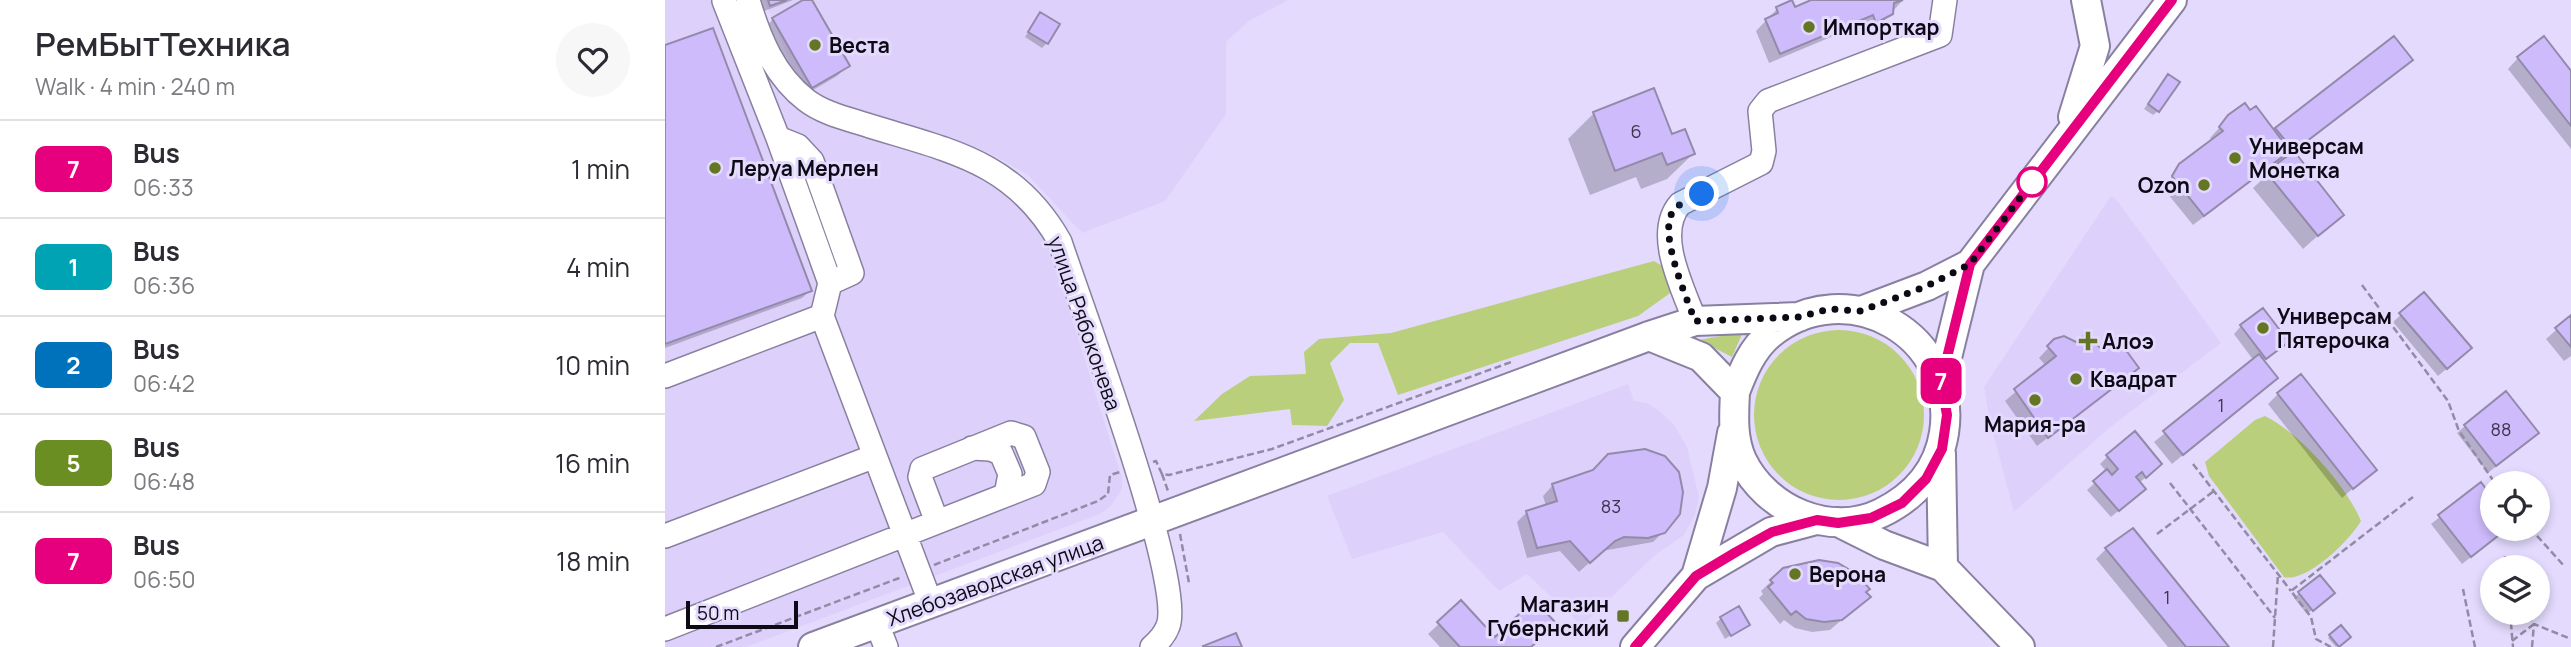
<!DOCTYPE html>
<html lang="en">
<head>
<meta charset="utf-8">
<style>
	:root { --surface:#fff; --page:#f7f7f7; --text:#2b2b33; --muted:#7c7c81; --line:#e1e1e2 }
	body { margin:0; font-family:Manrope,sans-serif; background:var(--page); color:var(--text); height:100vh; display:flex; flex-direction:column; font-size:26px; white-space:nowrap }
	* { box-sizing:border-box; margin:0 }
	p { font-size:23px; color:var(--muted) }
	.icon { flex:none; width:38px; height:38px; fill:none; stroke:currentColor; stroke-width:2; stroke-linecap:round; stroke-linejoin:round }
	.map { position:relative; flex:1; overflow:hidden }
	.side { display:flex; flex-direction:column; background:var(--surface); width:665px }
	.side>* { flex:none }
	.badge { padding:0 14px; border-radius:10px; font-size:24px; line-height:46px }
	.tools { position:absolute; left:1815px; top:471px; display:grid; gap:14px }
	.tools a { display:grid; place-items:center; width:70px; height:70px; border-radius:50%; background:var(--surface); box-shadow:0 4px 10px #0003; font-size:35px }
	.scale { position:absolute; left:21px; bottom:18px; width:112px; box-sizing:border-box; padding-left:7px; border:4px solid #0d0a15; border-top:0; font-size:19px; line-height:24px; white-space:nowrap; color:#0d0a15; -webkit-text-stroke:5px #e3dafd; paint-order:stroke }
	.you { position:absolute; width:35px; height:35px; margin:-18px; border:5px solid #fff; border-radius:50%; background:#1a73e8; box-shadow:0 0 0 10px #1a73e833 }
	.map>.badge { position:absolute; translate:-50% -50%; box-shadow:0 0 0 4px #fff }
	.round { display:grid; place-items:center; flex:none; width:74px; height:74px; border-radius:37px; background:var(--page) }
	.overview { display:flex; align-items:center; justify-content:space-between; height:119px; padding:0 35px }
	h1 { font-size:33px; font-weight:600; line-height:52px }
	ul { padding:0; list-style:none }
	li { display:flex; align-items:center; gap:21px; height:98px; padding:0 35px; border-top:2px solid var(--line) }
	li div { flex:1 }
	li b { display:block; font-size:26px }
	li em { font-style:normal }
	li .badge { min-width:77px; font-weight:700; text-align:center }
	main { display:flex; flex:1; min-height:0 }
	.map>svg:first-child { display:block }
</style>
</head>
<body>
<main>
<section class="side">
<div class="overview"><div><h1>РемБытТехника</h1><p>Walk · 4 min · 240 m</p></div><a class="round"><svg class="icon" aria-label="heart" viewBox="0 0 24 24"><path d="M12 20l-8-8c-3-5 5-10 8-4 3-6 11-1 8 4z"/></svg></a></div>
<ul>
<li><span class="badge" style="background:#e6007e;color:#fff">7</span><div><b>Bus</b><p>06:33</p></div><em>1 min</em></li>
<li><span class="badge" style="background:#00a3b4;color:#fff">1</span><div><b>Bus</b><p>06:36</p></div><em>4 min</em></li>
<li><span class="badge" style="background:#0072bc;color:#fff">2</span><div><b>Bus</b><p>06:42</p></div><em>10 min</em></li>
<li><span class="badge" style="background:#6b8e23;color:#fff">5</span><div><b>Bus</b><p>06:48</p></div><em>16 min</em></li>
<li><span class="badge" style="background:#e6007e;color:#fff">7</span><div><b>Bus</b><p>06:50</p></div><em>18 min</em></li>
</ul>
</section>
<div class="map">
<svg width="1906" height="647" viewBox="0 0 1906 647">
	<rect width="100%" height="100%" fill="#e3dafd"/>
	<path fill="#ddd1fc" d="M 0,0 L 70,0 L 84,42 L 104,77 L 128,105 L 149,119 L 176,130 L 279,161 L 357,202 L 370,219 L 386,252 L 457,478 L 457,489 L 446,506 L 435,514 L 81,647 L 0,647 Z
		M 99,0 L 623,0 L 584,21 L 561,42 L 561,114 L 500,201 L 417,233 L 363,175 L 326,154 L 277,135 L 172,103 L 143,89 L 127,66 Z
		M 1446,196 L 1451,199 L 1556,343 L 1443,429 L 1349,512 L 1325,422 L 1319,387 Z
		M 963,384 L 969,401 L 982,403 L 996,412 L 1009,425 L 1022,447 L 1034,497 L 1030,515 L 1019,535 L 989,556 L 917,626 L 862,574 L 834,591 L 778,532 L 687,559 L 662,496 Z"/>
	<path fill="#bacf7c" d="M 989,261 L 1004,270 L 1008,291 L 973,316 L 733,395 L 713,343 L 685,343 L 665,363 L 679,400 L 662,426 L 627,425 L 625,409 L 529,421 L 557,394 L 585,376 L 641,374 L 639,352 L 654,339 L 726,333 Z
		M1089 415a85 85 0 1 1 170 0a85 85 0 1 1-170 0Z
		M 1078,332 L 1067,357 L 1034,340 Z
		M 1600,416 C 1635,433 1681,485 1696,521 C 1685,540 1642,583 1619,577 L 1544,476 L 1540,462 L 1590,420 Z"/>
	<path fill="#0003" d="M 93,0 L 128,0 L 97,12 Z
		M 142,0 L 145,0 L 183,66 L 172,76 L 136,97 L 98,30 L 108,19 Z
		M 1150,0 L 1238,0 L 1216,24 L 1200,32 L 1197,24 L 1104,63 L 1091,31 L 1112,9 L 1129,9 Z
		M 375,15 L 382,43 L 377,48 L 360,37 Z
		M 1729,38 L 1746,59 L 1628,153 L 1676,215 L 1638,249 L 1588,188 L 1613,165 L 1611,162 L 1528,225 L 1498,188 L 1515,166 L 1548,141 L 1545,138 L 1565,116 L 1608,132 Z
		M 0,47 L 145,291 L 137,298 L 0,348 Z
		M 1853,58 L 1906,74 L 1906,149 L 1843,69 Z
		M 1499,81 L 1493,111 L 1488,115 L 1479,109 Z
		M 929,113 L 1006,136 L 1028,154 L 1002,179 L 976,189 L 971,177 L 925,195 L 903,139 Z
		M 1759,294 L 1797,356 L 1773,376 L 1728,322 Z
		M 1906,317 L 1906,356 L 1899,361 L 1881,339 Z
		M 1576,326 L 1614,350 L 1597,362 L 1611,378 L 1507,464 L 1489,442 L 1589,361 L 1569,334 Z
		M 1390,341 L 1472,368 L 1372,446 L 1340,401 L 1381,366 L 1374,358 Z
		M 1613,394 L 1710,469 L 1677,498 L 1603,404 Z
		M 1800,426 L 1872,433 L 1823,473 L 1792,433 Z
		M 963,451 L 980,451 L 999,531 L 988,542 L 937,551 L 914,572 L 895,551 L 862,558 L 852,522 L 862,512 L 881,506 L 878,496 L 888,485 L 928,472 L 944,456 Z
		M 1443,456 L 1487,472 L 1474,483 L 1471,496 L 1446,517 L 1422,490 L 1442,472 L 1435,464 Z
		M 1815,485 L 1827,499 L 1827,528 L 1839,531 L 1797,564 L 1766,524 Z
		M 1441,549 L 1562,647 L 1503,647 L 1431,559 Z
		M 1154,562 L 1203,597 L 1165,630 L 1147,632 L 1130,628 L 1119,620 L 1115,624 L 1094,598 L 1098,594 L 1096,591 L 1119,569 Z
		M 1634,593 L 1662,598 L 1642,614 L 1629,598 Z
		M 796,603 L 830,639 L 865,647 L 775,647 L 763,634 Z
		M 1056,618 L 1083,624 L 1060,639 L 1051,623 Z
		M 1675,627 L 1684,637 L 1671,647 L 1663,638 Z"/>
	<path fill="#cebbfb" stroke="#938aaa" stroke-width="2" d="M 103,0 L 122,0 L 105,6 Z
		M 138,0 L 147,0 L 185,66 L 147,88 L 107,18 Z
		M 1127,0 L 1130,7 L 1146,0 L 1238,0 L 1229,3 L 1228,14 L 1211,23 L 1208,15 L 1115,54 L 1100,19 L 1113,13 L 1111,7 Z
		M 375,12 L 395,24 L 383,44 L 363,32 Z
		M 48,28 L 147,291 L 0,344 L 0,45 Z
		M 1729,36 L 1748,60 L 1629,151 L 1610,128 Z
		M 1879,36 L 1906,71 L 1906,126 L 1852,57 Z
		M 1503,74 L 1515,82 L 1494,112 L 1483,104 Z
		M 989,88 L 1007,134 L 1020,129 L 1030,154 L 1002,165 L 997,153 L 950,171 L 928,112 Z
		M 1580,103 L 1585,110 L 1591,106 L 1625,151 L 1539,216 L 1507,176 L 1514,164 L 1558,131 L 1554,127 L 1563,115 Z
		M 1629,151 L 1679,215 L 1653,236 L 1601,172 Z
		M 1759,292 L 1807,348 L 1782,369 L 1734,313 Z
		M 1598,308 L 1624,342 L 1601,359 L 1575,325 Z
		M 1906,315 L 1906,347 L 1890,328 Z
		M 1423,333 L 1435,348 L 1452,338 L 1474,368 L 1383,438 L 1349,389 L 1391,356 L 1382,346 L 1389,339 L 1399,336 L 1411,342 Z
		M 1594,354 L 1613,378 L 1518,455 L 1498,431 Z
		M 1636,374 L 1712,470 L 1688,489 L 1612,393 Z
		M 1841,391 L 1874,433 L 1831,466 L 1799,425 Z
		M 1470,431 L 1497,464 L 1481,478 L 1477,472 L 1471,477 L 1481,489 L 1454,511 L 1428,481 L 1442,469 L 1447,475 L 1453,469 L 1441,455 Z
		M 980,449 L 1000,456 L 1014,472 L 1018,492 L 1015,514 L 1000,533 L 983,538 L 959,537 L 950,541 L 925,563 L 905,541 L 872,548 L 861,511 L 892,501 L 887,484 L 928,470 L 943,454 Z
		M 1816,482 L 1827,497 L 1827,528 L 1843,528 L 1806,557 L 1773,515 Z
		M 1468,528 L 1564,647 L 1521,647 L 1440,548 Z
		M 1154,560 L 1173,563 L 1190,573 L 1205,589 L 1201,592 L 1206,597 L 1177,620 L 1159,622 L 1141,619 L 1131,611 L 1126,615 L 1103,587 L 1108,583 L 1105,580 L 1118,568 Z
		M 1655,575 L 1670,593 L 1648,611 L 1633,592 Z
		M 796,600 L 830,637 L 869,600 L 892,624 L 866,647 L 795,647 L 772,622 Z
		M 1074,606 L 1085,625 L 1066,636 L 1055,617 Z
		M 1676,625 L 1686,637 L 1674,647 L 1664,635 Z
		M 571,633 L 577,647 L 539,647 L 538,646 Z"/>
	<g fill="none" stroke-linecap="round" stroke-linejoin="round">
		<g stroke="#8980a0" stroke-width="26">
			<path id="minor" d="M 83,0 C 94,38 109,75 141,100 C 159,114 184,119 205,126 C 286,151 350,162 395,242 C 415,303 520,582 503,626 C 500,634 493,642 487,647
				M 59,1 L 113,138 L 165,283
				M 113,138 L 133,146 L 147,161 L 187,273 L 165,283 L 157,316 L 266,604
				M 1030,321 C 1018,288 989,234 1015,204 L 1096,163 L 1099,151 L 1095,111 L 1103,101 L 1275,35 L 1280,0
				M 0,376 L 157,316
				M 307,448 L 325,449 L 336,453 L 345,474 L 341,495
				M 0,536 L 210,456
				M 212,624 L 221,647
				M 0,629 L 369,484 L 373,472 L 359,437 L 346,433 L 257,469 L 255,477 L 272,522"/>
		</g>
		<g stroke="#8980a0" stroke-width="32">
			<path id="major" d="M 1408,117 L 1430,46 L 1421,0
				M 1196,311 L 1262,286 L 1305,264
				M 984,336 L 1036,357 L 1070,392 C 1069,415 1067,438 1077,460 C 1101,510 1165,538 1216,513 C 1249,497 1273,471 1279,433 C 1294,336 1183,271 1105,334 C 1087,349 1078,371 1070,392
				M 1276,382 L 1305,264 L 1507,0
				M 1276,454 L 1278,567
				M 1173,522 L 1219,545 L 1278,567 L 1355,647
				M 1031,576 L 1057,488 L 1067,433
				M 148,647 L 984,336 L 1030,321 L 1134,317
				M 970,647 L 1031,576 L 1106,532 L 1151,520"/>
		</g>
		<path stroke="#928ba5" stroke-width="2.5" stroke-dasharray="7 3.5" stroke-linecap="butt" d="M 1697,285 L 1783,401 L 1794,431 L 1830,483
			M 488,462 L 491,461 L 497,474 L 504,475 L 607,449 L 849,361
			M 1528,464 L 1626,591
			M 497,474 L 503,491
			M 1505,483 L 1610,618
			M 1865,528 L 1900,567
			M 515,534 L 524,583
			M 1492,534 L 1549,491
			M 1840,556 L 1841,567
			M 269,565 L 433,501 L 443,494 L 445,475 L 455,472
			M 1798,589 L 1810,647
			M 1845,612 L 1848,647
			M 1847,641 L 1869,624 L 1860,612
			M 51,647 L 237,577
			M 1608,647 L 1613,574
			M 1666,647 L 1651,639 L 1646,617 L 1626,591 L 1748,497
			M 1867,647 L 1869,624 L 1906,639"/>
		<use href="#minor" stroke="#fff" stroke-width="23"/>
		<use href="#major" stroke="#fff" stroke-width="28"/>
	</g>
	<g fill="none" stroke-linecap="round" stroke-linejoin="round">
		<g stroke="#fff" stroke-width="16">
			<path id="line" d="M 970,647 L 1031,576 L 1071,552 L 1107,532 L 1152,520 L 1173,523 L 1206,518 L 1237,503 L 1261,479 L 1277,449 L 1282,415 L 1276,382 L 1305,264 L 1507,0"/>
		</g>
		<use href="#line" stroke="#e6007e" stroke-width="10"/>
		<path stroke="#0d0a15" stroke-width="7" stroke-dasharray="0 12.6" d="M 1037,194 C 1027,199 1011,203 1006,215 C 996,239 1021,296 1030,321 L 1134,317 L 1164,309 L 1196,311 L 1262,286 L 1305,264 L 1371,177 L 1367,182"/>
	</g>
	<g fill="#647624" stroke="#e3dafd" stroke-width="2.5">
		<circle cx="1144" cy="27" r="7"/>
		<circle cx="150" cy="45" r="7"/>
		<circle cx="1570" cy="158" r="7"/>
		<circle cx="50" cy="168" r="7"/>
		<circle cx="1539" cy="185" r="7"/>
		<circle cx="1598" cy="328" r="7"/>
		<path d="M1419.5 330.5h7v7h7v7h-7v7h-7v-7h-7v-7h7z"/>
		<circle cx="1411" cy="379" r="7"/>
		<circle cx="1370" cy="400" r="7"/>
		<circle cx="1130" cy="574" r="7"/>
		<rect x="951" y="609" width="14" height="14" rx="3.5"/>
	</g>
	<circle fill="#fff" stroke="#e6007e" stroke-width="3.5" cx="1367" cy="182" r="14"/>
	<g text-anchor="middle" dominant-baseline="central" stroke-width="6" stroke-linejoin="round" paint-order="stroke">
		<g font-size="18" fill="#3d364e">
			<text x="971" y="131">6</text>
			<text x="1556" y="405">1</text>
			<text x="1836" y="429">88</text>
			<text x="946" y="506">83</text>
			<text x="1502" y="597">1</text>
		</g>
		<g font-size="21" font-weight="bold" fill="#0d0a15" stroke="#e3dafd" text-anchor="start">
			<text x="1158" y="27">Импорткар</text>
			<text x="164" y="45">Веста</text>
			<text x="1584" y="146">Универсам<tspan x="1584" dy="24">Монетка</tspan></text>
			<text x="64" y="168">Леруа Мерлен</text>
			<text x="1525" y="185" text-anchor="end">Ozon</text>
			<text x="1612" y="316">Универсам<tspan x="1612" dy="24">Пятерочка</tspan></text>
			<text x="1437" y="341">Алоэ</text>
			<text x="1425" y="379">Квадрат</text>
			<text x="1370" y="424" text-anchor="middle">Мария-ра</text>
			<text x="1144" y="574">Верона</text>
			<text x="944" y="604" text-anchor="end">Магазин<tspan x="944" dy="24">Губернский</tspan></text>
		</g>
		<g font-size="21" fill="#0d0a15" stroke="#e3dafd">
			<text transform="translate(420 323) rotate(71)">улица Рябоконева</text>
			<text transform="translate(330 580) rotate(-20)">Хлебозаводская улица</text>
		</g>
	</g>
</svg>
<div class="tools">
<a><svg class="icon" aria-label="locate" viewBox="0 0 24 24"><circle cx="12" cy="12" r="6"/><path d="M12 2v4M12 18v4M2 12h4M18 12h4"/></svg></a>
<a><svg class="icon" aria-label="layers" viewBox="0 0 24 24"><path d="M12 4l9 5-9 5-9-5zM3 14l9 5 9-5"/></svg></a>
</div>
<div class="scale">50 m</div>
<div class="you" style="left:1037px;top:194px"></div>
<b class="badge" style="left:1276px;top:381px;background:#e6007e;color:#fff">7</b>
</div>
</main>
</body>
</html>
